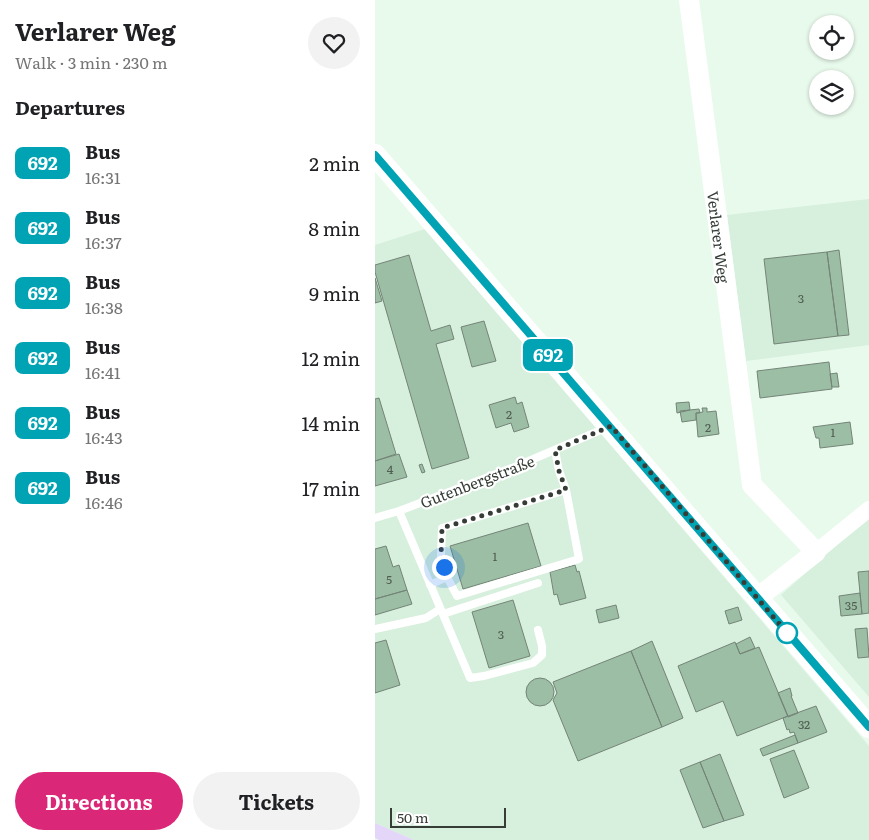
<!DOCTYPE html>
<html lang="en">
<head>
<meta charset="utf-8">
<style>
	:root { --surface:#fff; --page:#f2f2f2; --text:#202124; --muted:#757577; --accent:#db2777 }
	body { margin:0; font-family:Literata,serif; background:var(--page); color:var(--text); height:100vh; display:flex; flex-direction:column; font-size:19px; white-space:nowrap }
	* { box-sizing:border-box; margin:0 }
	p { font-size:16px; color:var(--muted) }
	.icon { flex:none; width:28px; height:28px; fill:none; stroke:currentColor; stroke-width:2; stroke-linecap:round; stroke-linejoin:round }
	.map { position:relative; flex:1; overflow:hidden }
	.details { display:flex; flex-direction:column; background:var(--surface); width:375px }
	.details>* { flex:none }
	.badge { padding:0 10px; border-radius:8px; font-size:18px; line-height:32px }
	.buttons { position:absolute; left:434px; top:15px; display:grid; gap:10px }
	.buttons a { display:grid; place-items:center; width:45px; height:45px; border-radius:50%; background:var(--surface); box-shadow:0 1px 4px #0004; font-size:25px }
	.scale { position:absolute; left:15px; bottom:12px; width:116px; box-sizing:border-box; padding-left:5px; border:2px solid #363d37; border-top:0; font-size:14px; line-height:18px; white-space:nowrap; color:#363d37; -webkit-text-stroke:4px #fff; paint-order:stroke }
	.you { position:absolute; width:25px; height:25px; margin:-12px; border:4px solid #fff; border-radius:50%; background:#1a73e8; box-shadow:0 0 0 8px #1a73e833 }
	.map>.badge { position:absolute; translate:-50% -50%; box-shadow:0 0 0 2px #fff }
	h2 { padding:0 15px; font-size:19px; line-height:45px }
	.round { display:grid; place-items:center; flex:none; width:52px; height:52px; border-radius:26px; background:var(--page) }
	.overview { display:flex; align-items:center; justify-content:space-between; height:85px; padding:0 15px }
	h1 { font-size:24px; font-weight:700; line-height:38px }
	.button { display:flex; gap:10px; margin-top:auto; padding:10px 15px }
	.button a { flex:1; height:58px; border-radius:30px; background:var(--accent); color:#fff; font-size:20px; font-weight:700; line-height:58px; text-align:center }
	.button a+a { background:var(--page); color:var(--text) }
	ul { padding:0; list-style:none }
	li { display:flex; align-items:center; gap:15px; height:65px; padding:0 15px }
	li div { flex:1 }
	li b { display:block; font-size:19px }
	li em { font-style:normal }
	li .badge { min-width:55px; font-weight:700; text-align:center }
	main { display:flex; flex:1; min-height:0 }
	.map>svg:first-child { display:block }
</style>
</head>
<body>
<main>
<section class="details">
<div class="overview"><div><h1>Verlarer Weg</h1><p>Walk · 3 min · 230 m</p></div><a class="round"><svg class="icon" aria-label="heart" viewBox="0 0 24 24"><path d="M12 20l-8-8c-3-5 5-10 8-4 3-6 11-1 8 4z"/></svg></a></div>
<h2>Departures</h2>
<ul>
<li><span class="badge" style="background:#00a3b4;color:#fff">692</span><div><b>Bus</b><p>16:31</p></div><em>2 min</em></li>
<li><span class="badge" style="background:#00a3b4;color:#fff">692</span><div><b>Bus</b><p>16:37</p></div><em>8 min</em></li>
<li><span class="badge" style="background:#00a3b4;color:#fff">692</span><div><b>Bus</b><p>16:38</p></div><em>9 min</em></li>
<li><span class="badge" style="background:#00a3b4;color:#fff">692</span><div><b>Bus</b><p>16:41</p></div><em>12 min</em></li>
<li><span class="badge" style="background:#00a3b4;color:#fff">692</span><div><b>Bus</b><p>16:43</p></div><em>14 min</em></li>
<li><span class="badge" style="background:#00a3b4;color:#fff">692</span><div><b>Bus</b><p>16:46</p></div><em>17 min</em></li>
</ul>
<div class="button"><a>Directions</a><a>Tickets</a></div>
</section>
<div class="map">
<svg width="494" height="840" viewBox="0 0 494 840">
	<rect width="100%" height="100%" fill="#e8faec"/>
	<path fill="#d7efdd" d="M 494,199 L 494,345 L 371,361 L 352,215 Z
		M 50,229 L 494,746 L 494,840 L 39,840 L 0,823 L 0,245 Z
		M 494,516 L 494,697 L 406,595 Z"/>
	<path fill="#e4d6f8" d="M 0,823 L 39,840 L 4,840 L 0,838 Z"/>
	<path fill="#9cbea4" stroke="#748478" d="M 464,250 L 474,335 L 463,336 L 452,252 Z
		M 452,252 L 463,336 L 399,344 L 389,259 Z
		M 34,255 L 56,331 L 75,325 L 79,339 L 61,344 L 94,458 L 57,469 L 0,272 L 0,265 Z
		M 0,278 L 7,301 L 0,303 Z
		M 109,321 L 121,361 L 97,367 L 86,327 Z
		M 454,362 L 457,389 L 385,398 L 382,371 Z
		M 462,373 L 464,387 L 457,387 L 455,374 Z
		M 140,397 L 142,404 L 147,402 L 154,427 L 139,432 L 136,423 L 121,428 L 114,405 Z
		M 4,398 L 21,454 L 0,461 L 0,399 Z
		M 314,402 L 315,410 L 302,413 L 301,403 Z
		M 327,408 L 332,408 L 332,412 L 341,411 L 344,434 L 323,437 L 321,413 L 328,412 Z
		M 324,409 L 325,413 L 321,413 L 321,420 L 307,422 L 305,411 Z
		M 475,422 L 478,444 L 445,448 L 444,438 L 441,438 L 438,427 Z
		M 24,454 L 32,477 L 0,486 L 0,461 Z
		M 47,464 L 50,472 L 47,473 L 44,465 Z
		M 153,523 L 166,566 L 88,589 L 75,546 Z
		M 11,546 L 18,567 L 24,565 L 32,590 L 0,599 L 0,549 Z
		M 200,565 L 202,572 L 204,571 L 211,598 L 185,605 L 182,594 L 179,595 L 175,572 Z
		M 494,571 L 494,613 L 487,614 L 483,572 Z
		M 32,590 L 37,604 L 0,615 L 0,599 Z
		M 485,593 L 487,614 L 466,616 L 464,596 Z
		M 138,600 L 155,656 L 114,668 L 97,612 Z
		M 241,605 L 244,618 L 224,623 L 221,610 Z
		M 363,607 L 367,620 L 354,624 L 350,611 Z
		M 492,628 L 494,657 L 483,658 L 480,629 Z
		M 375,637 L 380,648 L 365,654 L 361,644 Z
		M 11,640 L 25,685 L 0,693 L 0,643 Z
		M 277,641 L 308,718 L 287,727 L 256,651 Z
		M 360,642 L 365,654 L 384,647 L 413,716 L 362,736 L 348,701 L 321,712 L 303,666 Z
		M 256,651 L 287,727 L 203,761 L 178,700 L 182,693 L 178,682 Z
		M151 692a14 14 0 1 1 28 0a14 14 0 1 1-28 0Z
		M 415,688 L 417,696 L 416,696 L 423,713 L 413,717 L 403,693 Z
		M 441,706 L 452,732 L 423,743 L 419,732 L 415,733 L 414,729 L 412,730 L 408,718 Z
		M 420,735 L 423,743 L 388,756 L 385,749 Z
		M 419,750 L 434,788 L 409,798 L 395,759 Z
		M 345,754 L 369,815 L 349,821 L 325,762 Z
		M 325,762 L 349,821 L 328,828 L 305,770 Z"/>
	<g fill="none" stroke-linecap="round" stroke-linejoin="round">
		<path stroke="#fff" stroke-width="8" d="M 24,511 L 95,678 L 109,676 L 158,663 L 167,655 L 167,646 L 163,630
			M 0,518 L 24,511 L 142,466 L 233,427
			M 72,577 L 82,596 L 204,559 L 191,490 L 184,471 L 180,450
			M 55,585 L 72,577 L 66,556 L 67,528 L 191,490
			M 68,614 L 163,583
			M 0,629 L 51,618 L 65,609"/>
		<path stroke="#fff" stroke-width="16" d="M 441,552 L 494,509"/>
		<path stroke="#fff" stroke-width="20" d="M 314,0 L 377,485 L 441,552 L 382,598"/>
		<path stroke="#fff" stroke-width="22" d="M 0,155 L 494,727"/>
	</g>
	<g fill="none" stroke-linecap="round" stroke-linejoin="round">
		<g stroke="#fff" stroke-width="11">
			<path id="line" d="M 0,155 L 494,727"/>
		</g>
		<use href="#line" stroke="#00a3b4" stroke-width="8"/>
		<path stroke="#363d37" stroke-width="5" stroke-dasharray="0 9" d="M 69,567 L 66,556 L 67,528 L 191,490 L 184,471 L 180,450 L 236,426 L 412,633"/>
	</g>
	<circle fill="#fff" stroke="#00a3b4" stroke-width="2.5" cx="412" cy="633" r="10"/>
	<g text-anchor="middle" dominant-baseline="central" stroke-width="4.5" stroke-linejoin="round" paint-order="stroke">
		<g font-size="12" fill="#505d52">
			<text x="426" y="298">3</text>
			<text x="134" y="414">2</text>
			<text x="333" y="427">2</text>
			<text x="458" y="432">1</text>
			<text x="15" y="469">4</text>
			<text x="120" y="556">1</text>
			<text x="14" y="579">5</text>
			<text x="476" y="605">35</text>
			<text x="126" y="634">3</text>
			<text x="429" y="724">32</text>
		</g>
		<g font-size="15" fill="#363d37" stroke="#fff">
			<text transform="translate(344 237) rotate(83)">Verlarer Weg</text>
			<text transform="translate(102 481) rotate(-21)">Gutenbergstraße</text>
		</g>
	</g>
</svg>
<div class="buttons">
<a><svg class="icon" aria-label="locate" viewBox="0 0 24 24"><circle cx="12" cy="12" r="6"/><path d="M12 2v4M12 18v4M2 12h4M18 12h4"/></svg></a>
<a><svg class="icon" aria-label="layers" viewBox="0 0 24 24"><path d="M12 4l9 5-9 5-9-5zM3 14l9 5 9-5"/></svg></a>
</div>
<div class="scale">50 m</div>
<div class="you" style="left:69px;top:567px"></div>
<b class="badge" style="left:173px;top:355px;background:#00a3b4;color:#fff">692</b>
</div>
</main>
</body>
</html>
